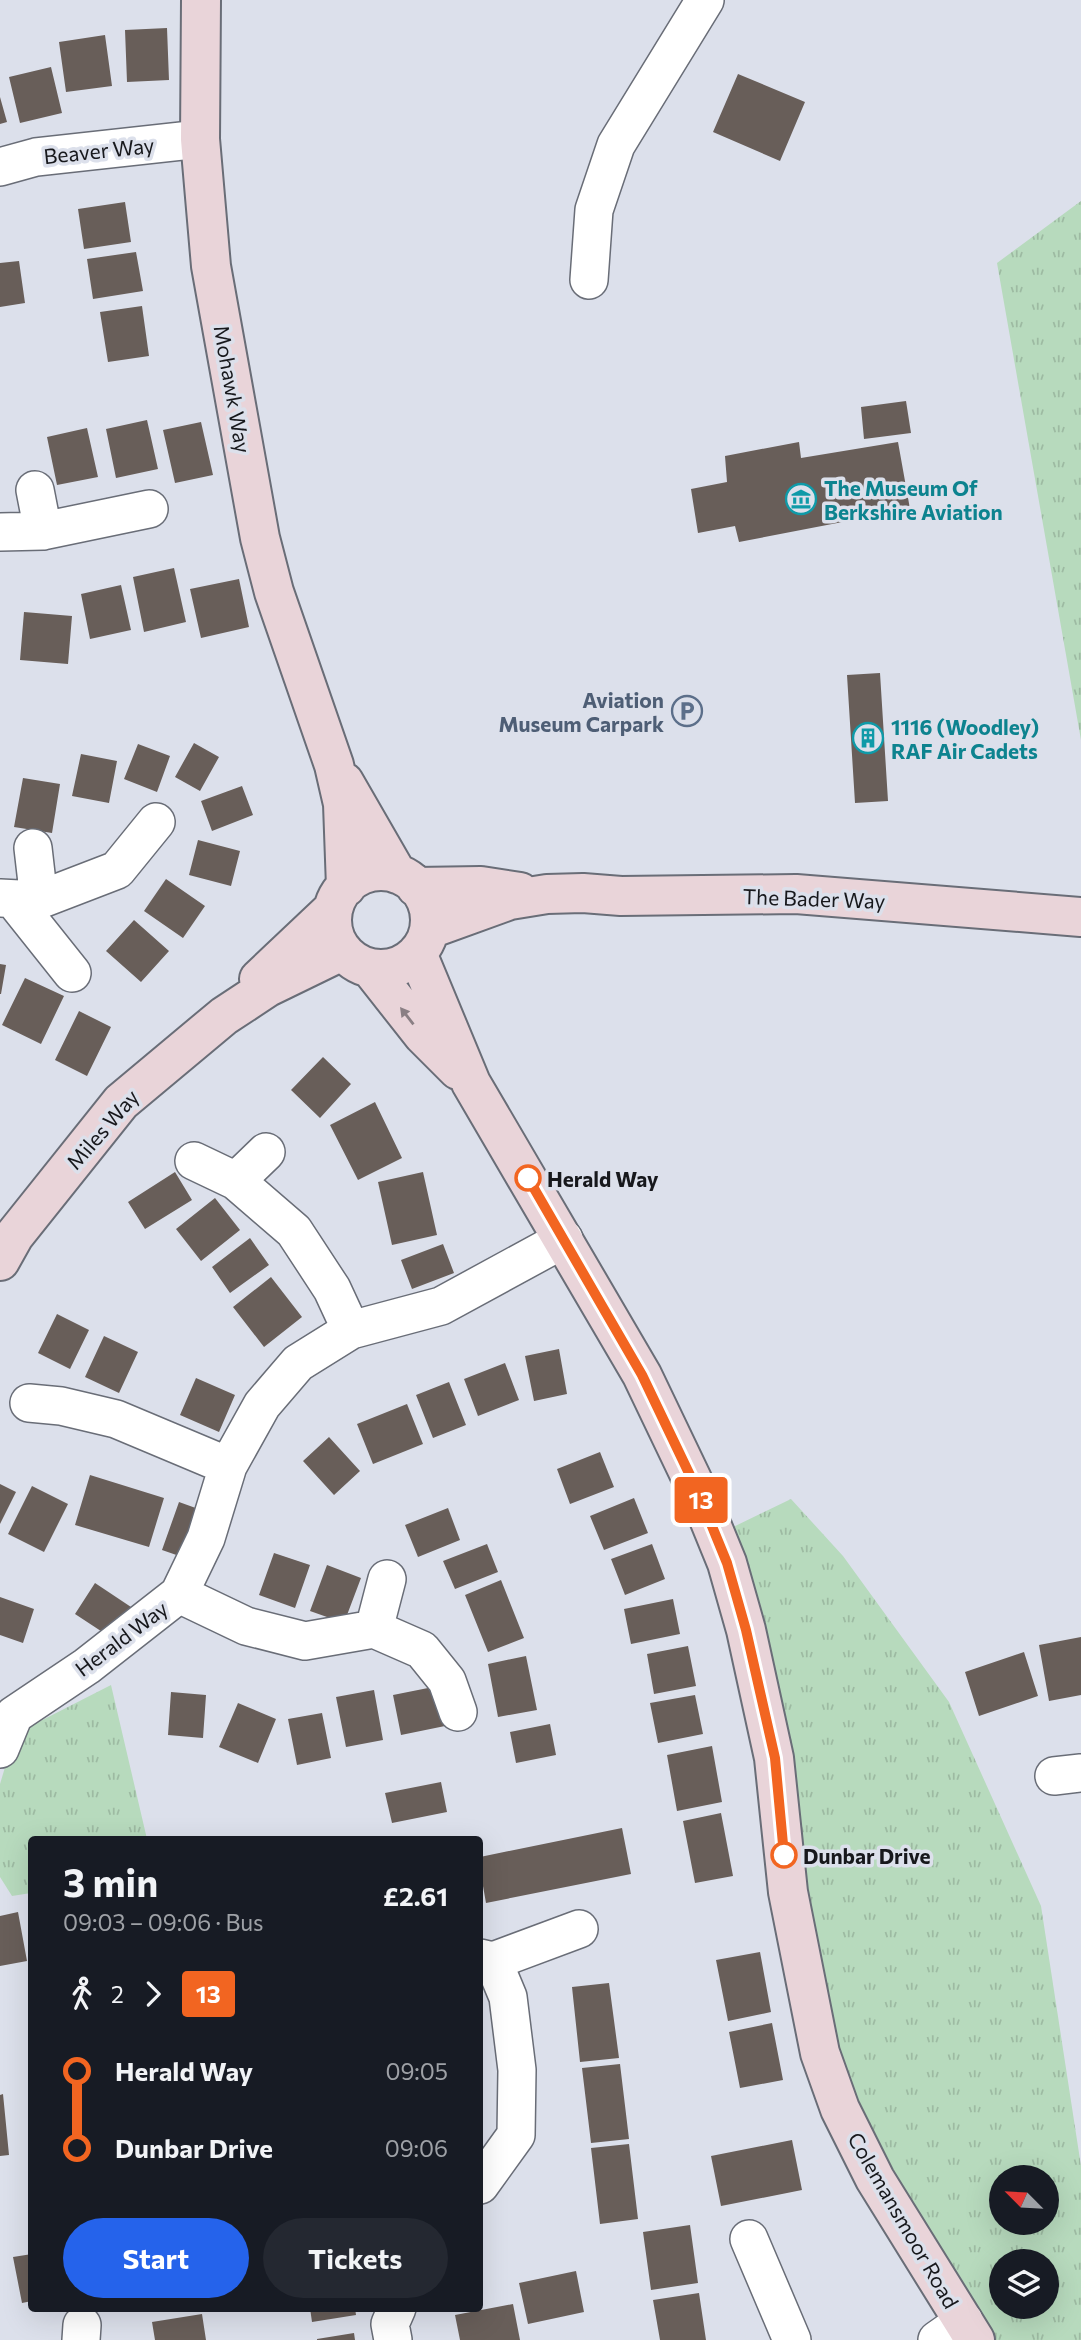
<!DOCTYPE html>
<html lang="en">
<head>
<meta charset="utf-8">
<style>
	:root { --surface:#171b24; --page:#242831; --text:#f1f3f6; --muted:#9ea1a6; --accent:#2563eb }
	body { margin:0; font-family:Commissioner,sans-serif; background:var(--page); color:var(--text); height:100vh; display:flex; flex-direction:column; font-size:26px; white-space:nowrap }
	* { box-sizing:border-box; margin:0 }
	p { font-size:23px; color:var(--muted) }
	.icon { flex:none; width:38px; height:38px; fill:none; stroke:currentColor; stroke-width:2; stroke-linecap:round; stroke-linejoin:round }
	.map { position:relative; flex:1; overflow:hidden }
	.side { position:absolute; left:28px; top:1836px; width:455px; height:476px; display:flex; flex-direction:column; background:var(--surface); border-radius:7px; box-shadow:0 7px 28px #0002 }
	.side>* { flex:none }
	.badge { padding:0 14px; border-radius:5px; font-size:24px; line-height:46px }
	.needle { width:46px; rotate:294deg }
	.buttons { position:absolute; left:989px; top:2165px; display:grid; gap:14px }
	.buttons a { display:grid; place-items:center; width:70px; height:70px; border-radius:50%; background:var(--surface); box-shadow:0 7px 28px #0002; font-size:35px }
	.map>.badge { position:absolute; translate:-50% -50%; box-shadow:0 0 0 4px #fff }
	.legs { display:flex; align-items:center; gap:10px; height:77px; padding:0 35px; font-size:23px }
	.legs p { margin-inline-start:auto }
	.overview { display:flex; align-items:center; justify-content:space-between; height:119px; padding:0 35px }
	h1 { font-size:38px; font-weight:700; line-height:52px }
	.cta { display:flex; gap:14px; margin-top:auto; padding:14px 35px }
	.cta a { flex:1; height:80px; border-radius:42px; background:var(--accent); color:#fff; font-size:28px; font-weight:700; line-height:80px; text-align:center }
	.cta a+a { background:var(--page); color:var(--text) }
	ul { padding:0 35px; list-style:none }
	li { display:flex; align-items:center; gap:24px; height:77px; font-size:26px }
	li i { display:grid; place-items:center; width:10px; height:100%; margin:0 9px; background:currentColor }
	li i::after { content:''; width:18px; height:18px; margin:-9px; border:5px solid; border-radius:50%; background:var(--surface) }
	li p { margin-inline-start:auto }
	li:first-child i { background:linear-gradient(#0000 50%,currentColor 0) }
	li:last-child i { background:linear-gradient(currentColor 50%,#0000 0) }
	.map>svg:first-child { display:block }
</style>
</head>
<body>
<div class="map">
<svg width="1081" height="2340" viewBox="0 0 1081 2340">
	<defs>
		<pattern id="park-tufts" width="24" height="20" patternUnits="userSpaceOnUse" patternTransform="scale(1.75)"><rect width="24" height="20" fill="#b7dabd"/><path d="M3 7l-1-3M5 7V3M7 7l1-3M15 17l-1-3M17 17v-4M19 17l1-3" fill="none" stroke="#9dbaa2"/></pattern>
	</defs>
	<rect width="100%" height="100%" fill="#dce0eb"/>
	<path fill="url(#park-tufts)" fill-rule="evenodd" d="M 1081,201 L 1081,740 L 997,263 Z
		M 791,1499 L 843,1556 L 949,1702 L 1041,1906 L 1081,2166 L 1081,2340 L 986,2340 L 868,2138 L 831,2031 L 777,1696 L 729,1529 ZM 1001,2177 L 1046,2177 L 1046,2222 L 1001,2222 ZM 1001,2261 L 1046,2261 L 1046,2306 L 1001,2306 Z
		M 111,1685 L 147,1839 L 32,1839 L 31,1893 L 12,1896 L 0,1877 L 0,1784 L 15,1734 Z"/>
	<path fill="#685e59" d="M 167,28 L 169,80 L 127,82 L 125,30 Z
		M 105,35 L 112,86 L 66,92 L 59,42 Z
		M 51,67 L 62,113 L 20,123 L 9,77 Z
		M 738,74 L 805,102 L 780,161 L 713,132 Z
		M 0,97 L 7,122 L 0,124 Z
		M 125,202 L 131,242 L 84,249 L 78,209 Z
		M 136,252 L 143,291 L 93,299 L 87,259 Z
		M 19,261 L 25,303 L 0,307 L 0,263 Z
		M 142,306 L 149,356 L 108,362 L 100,312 Z
		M 906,401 L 911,433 L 864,439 L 861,407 Z
		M 147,420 L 158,469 L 116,478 L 106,429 Z
		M 201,422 L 213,475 L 175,483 L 163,430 Z
		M 87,428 L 98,477 L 57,485 L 47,437 Z
		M 799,442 L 801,458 L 898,442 L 910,509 L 739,542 L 735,526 L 698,533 L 691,489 L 727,482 L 725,456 Z
		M 174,568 L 186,622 L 144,632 L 133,577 Z
		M 239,579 L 249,627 L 201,638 L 190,589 Z
		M 121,585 L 131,630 L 90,639 L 81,594 Z
		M 24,612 L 72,616 L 68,664 L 20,660 Z
		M 880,673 L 888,801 L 855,803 L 847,675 Z
		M 194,743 L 219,757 L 200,791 L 175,777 Z
		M 138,744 L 170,756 L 157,792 L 124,779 Z
		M 81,754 L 117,761 L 109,803 L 72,796 Z
		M 23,778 L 60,784 L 52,833 L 14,827 Z
		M 242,786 L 253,815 L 212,831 L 201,801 Z
		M 198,840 L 240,851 L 231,886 L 189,875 Z
		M 166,879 L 205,906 L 183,938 L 144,911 Z
		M 134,920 L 169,951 L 141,982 L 106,951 Z
		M 0,964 L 6,965 L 1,994 L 0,994 Z
		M 25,978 L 64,996 L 41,1044 L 2,1025 Z
		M 79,1011 L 111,1027 L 87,1076 L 55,1060 Z
		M 323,1057 L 351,1084 L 320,1118 L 291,1090 Z
		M 375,1102 L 402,1158 L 358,1180 L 330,1125 Z
		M 175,1172 L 192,1200 L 145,1229 L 128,1202 Z
		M 423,1172 L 437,1235 L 392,1245 L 378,1182 Z
		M 215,1198 L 240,1230 L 201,1261 L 176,1229 Z
		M 250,1238 L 269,1265 L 230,1293 L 212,1267 Z
		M 443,1244 L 454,1273 L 412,1289 L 401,1260 Z
		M 271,1277 L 302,1317 L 264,1347 L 233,1307 Z
		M 57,1314 L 89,1330 L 70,1369 L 38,1353 Z
		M 104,1336 L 138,1352 L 119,1393 L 85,1377 Z
		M 559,1349 L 567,1394 L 534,1401 L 525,1356 Z
		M 505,1363 L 519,1400 L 478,1416 L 464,1379 Z
		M 196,1378 L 235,1395 L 219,1432 L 180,1415 Z
		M 449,1382 L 466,1425 L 433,1438 L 416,1395 Z
		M 407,1404 L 423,1444 L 373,1464 L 357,1424 Z
		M 329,1437 L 360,1471 L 334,1495 L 303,1461 Z
		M 600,1452 L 614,1487 L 570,1504 L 557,1469 Z
		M 90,1475 L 164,1498 L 149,1547 L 75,1525 Z
		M 0,1484 L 16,1492 L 0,1524 Z
		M 32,1486 L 68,1504 L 44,1552 L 8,1534 Z
		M 634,1498 L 648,1533 L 604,1550 L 590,1516 Z
		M 179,1502 L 204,1511 L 188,1559 L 162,1550 Z
		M 448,1508 L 460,1540 L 418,1557 L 405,1525 Z
		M 487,1544 L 498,1572 L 455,1589 L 443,1561 Z
		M 652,1544 L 665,1579 L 625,1595 L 611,1559 Z
		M 274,1553 L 310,1565 L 295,1608 L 259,1595 Z
		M 327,1565 L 361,1578 L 344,1623 L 310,1611 Z
		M 501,1580 L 524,1638 L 488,1652 L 465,1595 Z
		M 95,1583 L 131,1607 L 110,1637 L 75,1614 Z
		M 0,1597 L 34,1609 L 23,1643 L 0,1635 Z
		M 673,1599 L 680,1634 L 631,1644 L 624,1609 Z
		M 1081,1637 L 1081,1695 L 1049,1701 L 1039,1645 Z
		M 688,1646 L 696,1686 L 654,1694 L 647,1654 Z
		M 1024,1652 L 1038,1696 L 979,1716 L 965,1672 Z
		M 526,1656 L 537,1710 L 498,1717 L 488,1664 Z
		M 438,1686 L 445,1726 L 401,1735 L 393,1695 Z
		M 374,1690 L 383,1740 L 346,1747 L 336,1697 Z
		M 171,1692 L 206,1695 L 203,1738 L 168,1735 Z
		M 695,1695 L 703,1734 L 658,1743 L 650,1703 Z
		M 238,1703 L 276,1719 L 258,1763 L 219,1747 Z
		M 322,1713 L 331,1758 L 297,1765 L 288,1719 Z
		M 550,1724 L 556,1755 L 516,1763 L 510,1732 Z
		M 712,1746 L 722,1802 L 677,1811 L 667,1755 Z
		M 441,1782 L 447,1812 L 392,1823 L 385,1793 Z
		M 721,1813 L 733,1876 L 695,1883 L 683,1821 Z
		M 622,1828 L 631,1874 L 486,1903 L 480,1869 L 480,1857 Z
		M 18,1912 L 27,1961 L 0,1966 L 0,1916 Z
		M 760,1952 L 771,2012 L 728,2021 L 716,1960 Z
		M 609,1983 L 619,2058 L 580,2062 L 572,1987 Z
		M 772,2023 L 783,2080 L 740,2088 L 729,2032 Z
		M 620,2064 L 629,2139 L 591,2143 L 582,2068 Z
		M 3,2094 L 9,2155 L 0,2156 L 0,2095 Z
		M 792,2140 L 802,2190 L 721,2206 L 711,2156 Z
		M 629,2144 L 638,2219 L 600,2224 L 591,2148 Z
		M 690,2225 L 698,2283 L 651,2290 L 643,2232 Z
		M 32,2254 L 32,2301 L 22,2303 L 13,2257 Z
		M 576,2271 L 584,2312 L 528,2324 L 519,2283 Z
		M 699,2293 L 706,2340 L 660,2340 L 653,2300 Z
		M 513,2304 L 520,2340 L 460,2340 L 455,2315 Z
		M 310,2308 L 355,2308 L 356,2315 L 312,2322 Z
		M 202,2314 L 206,2340 L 155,2340 L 152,2322 Z
		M 354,2333 L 355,2340 L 317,2340 L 317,2339 Z"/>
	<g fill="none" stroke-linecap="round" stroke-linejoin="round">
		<g stroke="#696d77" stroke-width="40">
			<path id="street" d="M 0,167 L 36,157 L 200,139
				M 589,280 L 594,210 L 616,145 L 705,0
				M 35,490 L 43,531
				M 0,532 L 43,531 L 149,509
				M 33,848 L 39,900
				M 0,898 L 39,900 L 117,870 L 156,822
				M 13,899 L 72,973
				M 194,1161 L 236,1181 L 294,1231 L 332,1289 L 351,1330
				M 236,1181 L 266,1152
				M 29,1403 L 61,1406 L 116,1419 L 228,1466
				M 179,1594 L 246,1626 L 305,1641 L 374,1629 L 387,1579
				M 374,1629 L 422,1650 L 447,1681 L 458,1712
				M 0,1749 L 14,1715 L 87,1666 L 179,1594 L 206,1538 L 228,1466 L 262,1405 L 298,1363 L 351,1330 L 441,1306 L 564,1239
				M 1054,1776 L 1081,1773
				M 480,1958 L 493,1961 L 508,1997 L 517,2070 L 516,2135 L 480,2185
				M 493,1961 L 579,1929
				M 749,2239 L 792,2340
				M 81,2340 L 82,2325
				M 393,2340 L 390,2324 L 397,2308
				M 937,2340 L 964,2321"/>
		</g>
		<g stroke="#696d77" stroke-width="42">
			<path id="secondary" d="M 201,0 L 200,139 L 211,266 L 260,538 L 274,592 L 334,765 L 343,804 L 346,887
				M 344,782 L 397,874
				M332 920a49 49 0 1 1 98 0a49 49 0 1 1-98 0Z
				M 416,887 L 481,886 L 520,892
				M 430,929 L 510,900 L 547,894 L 583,893 L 621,896 L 796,894 L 1081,917
				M 417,953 L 471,1083 L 642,1375 L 698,1492 L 727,1563 L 746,1630 L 774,1758 L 788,1892 L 820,2053 L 840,2109 L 875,2179 L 975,2340
				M 371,969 L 423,1035 L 458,1070
				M 259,979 L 333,909
				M 0,1261 L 14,1236 L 121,1102 L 224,1016 L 268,987 L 342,951"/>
		</g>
		<use href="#street" stroke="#fff" stroke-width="37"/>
		<use href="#secondary" stroke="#e9d4d9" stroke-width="38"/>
	</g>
	<defs><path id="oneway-solid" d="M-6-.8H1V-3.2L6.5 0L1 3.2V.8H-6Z" transform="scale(1.75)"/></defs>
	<use fill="#8a7f84" href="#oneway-solid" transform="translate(407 1016) rotate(-128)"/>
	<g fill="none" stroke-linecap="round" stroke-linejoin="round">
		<g stroke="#fff" stroke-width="16">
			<path id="line-1" d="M 528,1178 L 642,1375 L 698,1492 L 727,1563 L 746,1630 L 775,1758 L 784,1855"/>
		</g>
		<use href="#line-1" stroke="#f26521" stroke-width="10"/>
	</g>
	<defs>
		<g id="museum-ring" transform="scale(1.575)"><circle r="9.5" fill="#dce0eb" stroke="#0f9aa8" stroke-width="1.5"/><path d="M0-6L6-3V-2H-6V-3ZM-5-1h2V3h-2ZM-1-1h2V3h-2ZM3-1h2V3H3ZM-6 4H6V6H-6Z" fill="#0f9aa8"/></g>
		<g id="parking-ring" transform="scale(1.575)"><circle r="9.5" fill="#dce0eb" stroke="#5c6f8a" stroke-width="1.5"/><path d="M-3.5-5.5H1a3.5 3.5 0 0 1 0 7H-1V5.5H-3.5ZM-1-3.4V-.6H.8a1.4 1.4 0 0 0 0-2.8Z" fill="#5c6f8a"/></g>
		<g id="building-ring" transform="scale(1.575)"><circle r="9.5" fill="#dce0eb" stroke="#0f9aa8" stroke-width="1.5"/><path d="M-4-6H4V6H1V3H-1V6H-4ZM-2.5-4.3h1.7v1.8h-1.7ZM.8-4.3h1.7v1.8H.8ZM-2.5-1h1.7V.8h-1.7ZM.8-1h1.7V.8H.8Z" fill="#0f9aa8"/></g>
	</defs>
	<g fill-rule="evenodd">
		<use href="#museum-ring" x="801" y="499"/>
		<use href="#parking-ring" x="687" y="711"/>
		<use href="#building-ring" x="868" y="738"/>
	</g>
	<g fill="#fff" stroke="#f26521" stroke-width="3.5">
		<circle cx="528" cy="1178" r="12"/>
		<circle cx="784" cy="1855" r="12"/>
	</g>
	<g text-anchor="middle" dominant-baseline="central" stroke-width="7" stroke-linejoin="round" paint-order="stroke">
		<g font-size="21" fill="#17181c" stroke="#dce0eb">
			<text transform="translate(99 150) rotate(-6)">Beaver Way</text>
			<text transform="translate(233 389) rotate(80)">Mohawk Way</text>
			<text transform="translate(814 898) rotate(2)">The Bader Way</text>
			<text transform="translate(102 1129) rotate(-49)">Miles Way</text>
			<text transform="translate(121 1638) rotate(-37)">Herald Way</text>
			<text transform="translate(904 2220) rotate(60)">Colemansmoor Road</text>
		</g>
		<g font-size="21" font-weight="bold" fill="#0d838f" stroke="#dce0eb" text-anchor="start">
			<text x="824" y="487">The Museum Of<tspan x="824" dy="24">Berkshire Aviation</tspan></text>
			<text x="891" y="726">1116 (Woodley)<tspan x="891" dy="24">RAF Air Cadets</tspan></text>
		</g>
		<g font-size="21" font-weight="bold" fill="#4e5e75" stroke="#dce0eb" text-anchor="end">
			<text x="664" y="699">Aviation<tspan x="664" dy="24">Museum Carpark</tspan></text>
		</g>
		<g font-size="21" font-weight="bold" fill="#17181c" stroke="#dce0eb" text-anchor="start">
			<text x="547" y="1178">Herald Way</text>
			<text x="803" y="1855">Dunbar Drive</text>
		</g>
	</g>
</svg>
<div class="buttons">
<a><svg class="needle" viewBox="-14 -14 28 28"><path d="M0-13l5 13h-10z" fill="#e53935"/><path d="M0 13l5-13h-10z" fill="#9ea1a6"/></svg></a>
<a><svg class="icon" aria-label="layers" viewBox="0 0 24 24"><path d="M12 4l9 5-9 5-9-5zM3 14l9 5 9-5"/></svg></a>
</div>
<b class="badge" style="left:701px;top:1500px;background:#f26521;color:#fff">13</b>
<section class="side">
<div class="overview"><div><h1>3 min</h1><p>09:03 – 09:06 · Bus</p></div><b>£2.61</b></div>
<div class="legs"><svg class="icon" aria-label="walk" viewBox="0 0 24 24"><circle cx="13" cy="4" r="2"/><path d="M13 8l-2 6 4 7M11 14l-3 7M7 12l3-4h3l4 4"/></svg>2<svg class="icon" aria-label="forward" viewBox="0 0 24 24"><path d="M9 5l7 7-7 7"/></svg><b class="badge" style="background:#f26521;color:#fff">13</b></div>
<ul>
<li><i style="color:#f26521"></i><b>Herald Way</b><p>09:05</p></li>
<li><i style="color:#f26521"></i><b>Dunbar Drive</b><p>09:06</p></li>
</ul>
<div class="cta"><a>Start</a><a>Tickets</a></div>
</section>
</div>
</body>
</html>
